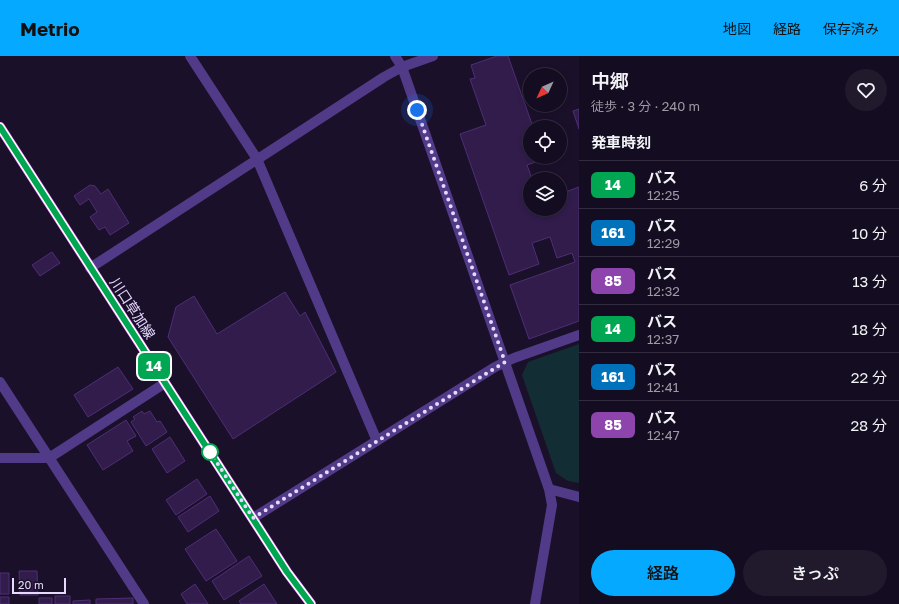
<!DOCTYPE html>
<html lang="ja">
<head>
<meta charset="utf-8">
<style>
	:root { --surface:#140c20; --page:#211a2d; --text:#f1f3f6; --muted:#9d9ba5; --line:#332c3e; --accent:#05a9ff }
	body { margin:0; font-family:"Golos Text","Noto Sans JP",sans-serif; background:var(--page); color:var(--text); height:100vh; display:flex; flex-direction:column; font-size:15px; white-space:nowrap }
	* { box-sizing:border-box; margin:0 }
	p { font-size:13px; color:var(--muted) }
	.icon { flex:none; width:22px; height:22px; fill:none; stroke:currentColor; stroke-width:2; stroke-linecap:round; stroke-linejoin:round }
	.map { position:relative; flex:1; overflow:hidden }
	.details { display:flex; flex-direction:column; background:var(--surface); width:320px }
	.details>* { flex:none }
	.badge { padding:0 8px; border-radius:6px; font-size:14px; line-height:26px }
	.needle { width:26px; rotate:226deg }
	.buttons { position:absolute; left:523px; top:12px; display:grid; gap:8px }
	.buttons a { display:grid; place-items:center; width:44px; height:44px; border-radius:50%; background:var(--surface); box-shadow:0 2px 6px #0003,0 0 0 1px var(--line); font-size:20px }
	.scale { position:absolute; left:12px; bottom:10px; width:54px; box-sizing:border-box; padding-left:4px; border:2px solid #e7d9ff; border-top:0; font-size:11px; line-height:14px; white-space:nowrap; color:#e7d9ff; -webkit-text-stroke:3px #1b102a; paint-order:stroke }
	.you { position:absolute; width:20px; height:20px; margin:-10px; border:3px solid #fff; border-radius:50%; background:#1a73e8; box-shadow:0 0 0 6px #1a73e833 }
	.map>.badge { position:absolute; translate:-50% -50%; box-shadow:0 0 0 2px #fff }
	h2 { padding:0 12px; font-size:15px; line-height:36px }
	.round { display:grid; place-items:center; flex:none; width:42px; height:42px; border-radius:21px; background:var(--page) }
	.headline { display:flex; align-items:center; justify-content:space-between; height:68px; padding:0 12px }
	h1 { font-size:19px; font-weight:600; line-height:30px }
	.cta { display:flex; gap:8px; margin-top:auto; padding:8px 12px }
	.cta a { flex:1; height:46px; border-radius:24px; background:var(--accent); color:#111; font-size:16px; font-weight:600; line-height:46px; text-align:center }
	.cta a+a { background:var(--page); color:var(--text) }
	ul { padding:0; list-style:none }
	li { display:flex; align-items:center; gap:12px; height:48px; padding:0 12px; border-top:1px solid var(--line) }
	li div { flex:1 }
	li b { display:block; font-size:15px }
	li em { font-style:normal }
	li .badge { min-width:44px; font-weight:700; text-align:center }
	header { display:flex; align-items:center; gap:24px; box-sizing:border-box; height:56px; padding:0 20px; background:var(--accent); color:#111 }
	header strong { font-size:19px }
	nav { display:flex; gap:22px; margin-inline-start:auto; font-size:14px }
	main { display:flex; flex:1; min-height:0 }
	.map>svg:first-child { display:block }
</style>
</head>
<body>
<header>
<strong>Metrio</strong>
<nav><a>地図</a><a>経路</a><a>保存済み</a></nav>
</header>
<main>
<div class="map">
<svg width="579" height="548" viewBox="0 0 579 548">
	<rect width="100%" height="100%" fill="#1b102a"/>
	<path fill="#132d34" d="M 579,288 L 579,427 L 568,425 L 556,417 L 522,319 L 528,306 Z"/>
	<path fill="#311c4b" stroke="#4e2e77" d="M 497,0 L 508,0 L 533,71 L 530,71 L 530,101 L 543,101 L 544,103 L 527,109 L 532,123 L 530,123 L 530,153 L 560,153 L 560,138 L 579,131 L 579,265 L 529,283 L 510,229 L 575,206 L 572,197 L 557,202 L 550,181 L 532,187 L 539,208 L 509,219 L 460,78 L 486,69 L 470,23 L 475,22 L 471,9 Z
		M 579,53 L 579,73 L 573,55 Z
		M 90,129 L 95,130 L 101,138 L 108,133 L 129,167 L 110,179 L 105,171 L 99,174 L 90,161 L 97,156 L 89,143 L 80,149 L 74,140 Z
		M 52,196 L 60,207 L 40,220 L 32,209 Z
		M 285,236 L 300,260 L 305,256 L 336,316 L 233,383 L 168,281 L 176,251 L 194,240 L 217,278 Z
		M 118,311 L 133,333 L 88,361 L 74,339 Z
		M 142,355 L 144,358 L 150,355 L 157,366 L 160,365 L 167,376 L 146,390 L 131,366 L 135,363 L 133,361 Z
		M 126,364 L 136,380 L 127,385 L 133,395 L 103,414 L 87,389 Z
		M 170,381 L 185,405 L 167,417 L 152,393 Z
		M 197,423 L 207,438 L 176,459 L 166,444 Z
		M 210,440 L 219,455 L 188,476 L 178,461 Z
		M 216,473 L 237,505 L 206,525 L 185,493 Z
		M 249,500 L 262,520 L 224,544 L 212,525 Z
		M 19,515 L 37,515 L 38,539 L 20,539 Z
		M 0,517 L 9,517 L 9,538 L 0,538 Z
		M 195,528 L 208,548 L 187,548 L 181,538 Z
		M 264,528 L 277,548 L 241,548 L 239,545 Z
		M 55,540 L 70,540 L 70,548 L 55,548 Z
		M 0,541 L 9,541 L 9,548 L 0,548 Z
		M 39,542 L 52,542 L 52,548 L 39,548 Z
		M 133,542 L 133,548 L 96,548 L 96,543 Z
		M 90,544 L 90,548 L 73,548 L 73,545 Z"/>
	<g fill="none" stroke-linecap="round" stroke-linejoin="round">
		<path stroke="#513b89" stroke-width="10" d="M 190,0 L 257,103 L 377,385
			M 395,0 L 402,11 L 549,433 L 552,449 L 535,548
			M 90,212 L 384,21 L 402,11 L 433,0
			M 0,326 L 144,548
			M 0,402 L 49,402 L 165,327
			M 549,433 L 579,441
			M 253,462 L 495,311 L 514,302 L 579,279"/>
		<path stroke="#ea60ff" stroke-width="10" d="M 0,71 L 287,516 L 311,548"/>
	</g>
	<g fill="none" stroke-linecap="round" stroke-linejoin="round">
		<g stroke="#fff" stroke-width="9">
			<path id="line" d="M 0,71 L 287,516 L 311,548"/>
		</g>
		<use href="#line" stroke="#00a651" stroke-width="6"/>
		<path stroke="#e7d9ff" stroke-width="4" stroke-dasharray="0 7.2" d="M 210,396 L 253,462 L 505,306 L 417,54"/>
	</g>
	<circle fill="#fff" stroke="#00a651" stroke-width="2" cx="210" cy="396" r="8"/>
	<g text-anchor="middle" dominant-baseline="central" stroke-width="3" stroke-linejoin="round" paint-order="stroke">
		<g font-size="14" fill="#e7d9ff" stroke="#1b102a">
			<text transform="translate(133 252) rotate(57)">川口草加線</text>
		</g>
	</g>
</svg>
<div class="buttons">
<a><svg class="needle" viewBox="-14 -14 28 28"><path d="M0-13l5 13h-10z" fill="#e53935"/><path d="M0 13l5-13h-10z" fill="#9d9ba5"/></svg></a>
<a><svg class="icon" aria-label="locate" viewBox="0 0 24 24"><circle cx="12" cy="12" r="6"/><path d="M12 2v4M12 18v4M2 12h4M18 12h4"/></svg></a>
<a><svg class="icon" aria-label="layers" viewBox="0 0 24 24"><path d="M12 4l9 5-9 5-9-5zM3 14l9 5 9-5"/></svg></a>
</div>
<div class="scale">20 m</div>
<div class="you" style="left:417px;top:54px"></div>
<b class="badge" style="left:154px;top:310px;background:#00a651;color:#fff">14</b>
</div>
<section class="details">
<div class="headline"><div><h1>中郷</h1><p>徒歩 · 3 分 · 240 m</p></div><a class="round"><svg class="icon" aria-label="heart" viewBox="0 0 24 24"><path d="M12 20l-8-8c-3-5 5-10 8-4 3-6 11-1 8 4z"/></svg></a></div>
<h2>発車時刻</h2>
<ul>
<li><span class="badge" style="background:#00a651;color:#fff">14</span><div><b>バス</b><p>12:25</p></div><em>6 分</em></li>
<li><span class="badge" style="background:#0072bc;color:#fff">161</span><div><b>バス</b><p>12:29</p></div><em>10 分</em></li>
<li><span class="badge" style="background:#8e44ad;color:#fff">85</span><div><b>バス</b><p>12:32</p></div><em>13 分</em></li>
<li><span class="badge" style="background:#00a651;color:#fff">14</span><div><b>バス</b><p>12:37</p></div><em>18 分</em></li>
<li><span class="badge" style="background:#0072bc;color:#fff">161</span><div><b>バス</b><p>12:41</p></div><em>22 分</em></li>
<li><span class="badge" style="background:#8e44ad;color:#fff">85</span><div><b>バス</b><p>12:47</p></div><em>28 分</em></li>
</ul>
<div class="cta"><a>経路</a><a>きっぷ</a></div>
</section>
</main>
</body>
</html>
